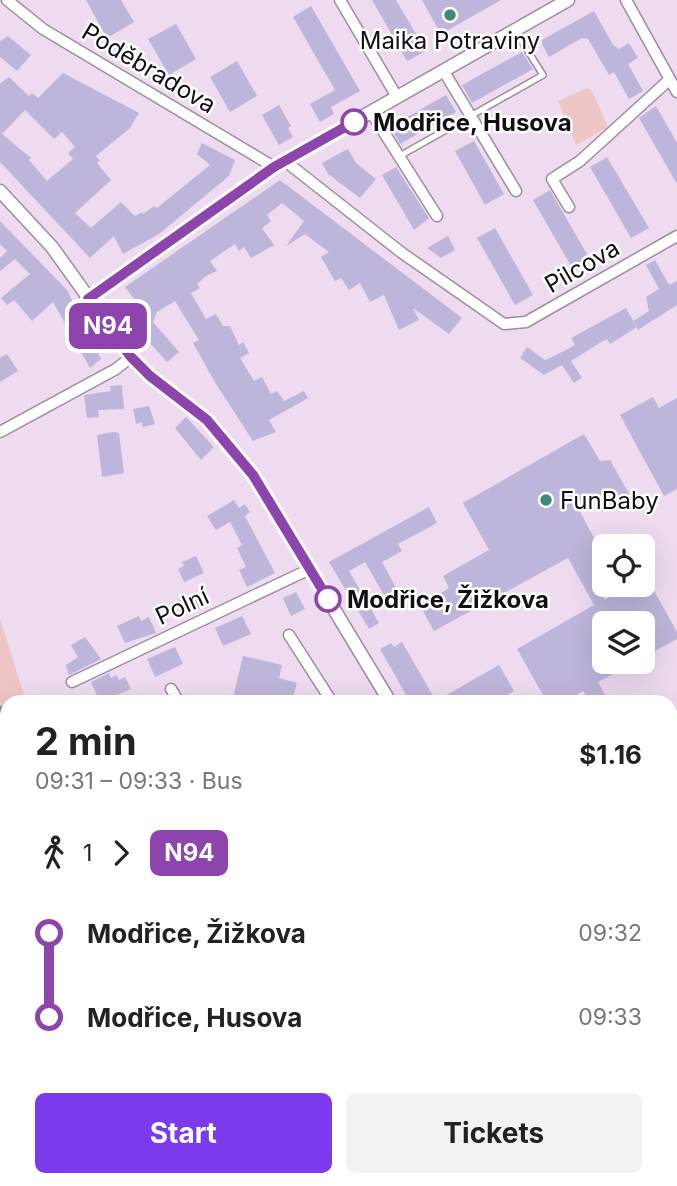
<!DOCTYPE html>
<html lang="en">
<head>
<meta charset="utf-8">
<style>
	:root { --surface:#fff; --page:#f2f2f2; --text:#222; --muted:#767676; --accent:#7c3aed }
	body { margin:0; font-family:Inter,sans-serif; background:var(--page); color:var(--text); height:100vh; display:flex; flex-direction:column; font-size:26px; white-space:nowrap }
	* { box-sizing:border-box; margin:0 }
	p { font-size:23px; color:var(--muted) }
	.icon { flex:none; width:38px; height:38px; fill:none; stroke:currentColor; stroke-width:2; stroke-linecap:round; stroke-linejoin:round }
	.map { position:relative; flex:1; overflow:hidden }
	.panel { position:absolute; left:0px; top:695px; width:677px; height:492px; display:flex; flex-direction:column; background:var(--surface); border-radius:21px 21px 0 0; box-shadow:0 7px 28px #0002 }
	.panel>* { flex:none }
	.badge { padding:0 14px; border-radius:10px; font-size:24px; line-height:46px }
	.tools { position:absolute; left:592px; top:534px; display:grid; gap:14px }
	.tools a { display:grid; place-items:center; width:63px; height:63px; border-radius:10px; background:var(--surface); box-shadow:0 7px 28px #0002; font-size:35px }
	.map>.badge { position:absolute; translate:-50% -50%; box-shadow:0 0 0 4px #fff }
	.legs { display:flex; align-items:center; gap:10px; height:77px; padding:0 35px; font-size:23px }
	.legs p { margin-inline-start:auto }
	.overview { display:flex; align-items:center; justify-content:space-between; height:119px; padding:0 35px }
	h1 { font-size:38px; font-weight:700; line-height:52px }
	.button { display:flex; gap:14px; margin-top:auto; padding:14px 35px }
	.button a { flex:1; height:80px; border-radius:10px; background:var(--accent); color:#fff; font-size:28px; font-weight:700; line-height:80px; text-align:center }
	.button a+a { background:var(--page); color:var(--text) }
	ul { padding:0 35px; list-style:none }
	li { display:flex; align-items:center; gap:24px; height:84px; font-size:26px }
	li i { display:grid; place-items:center; width:10px; height:100%; margin:0 9px; background:currentColor }
	li i::after { content:''; width:18px; height:18px; margin:-9px; border:5px solid; border-radius:50%; background:var(--surface) }
	li p { margin-inline-start:auto }
	li:first-child i { background:linear-gradient(#0000 50%,currentColor 0) }
	li:last-child i { background:linear-gradient(currentColor 50%,#0000 0) }
	.map>svg:first-child { display:block }
</style>
</head>
<body>
<div class="map">
<svg width="677" height="1186" viewBox="0 0 677 1186">
	<rect width="100%" height="100%" fill="#eedbf0"/>
	<path fill="#edc5c4" d="M 588,88 L 592,91 L 608,127 L 576,145 L 558,101 Z
		M 0,618 L 26,702 L 7,702 L 7,766 L 0,760 Z
		M 677,854 L 677,1057 L 670,1061 L 670,858 Z
		M 7,1170 L 7,1180 L 83,1180 L 81,1186 L 2,1186 Z"/>
	<g fill="none" stroke-linecap="round" stroke-linejoin="round">
		<path stroke="#7f8caf" stroke-width="3.5" d="M 670,1050 L 677,1046
			M 468,1186 L 476,1180"/>
		<path stroke="#7f8caf" stroke-width="12" d="M 0,712 L 7,724
			M 54,1186 L 55,1180"/>
	</g>
	<path fill="#beb5da" fill-rule="evenodd" d="M 86,0 L 121,0 L 134,22 L 107,38 Z
		M 372,0 L 396,0 L 426,51 L 407,61 Z
		M 422,0 L 501,0 L 441,34 Z
		M 311,6 L 360,91 L 331,107 L 334,114 L 320,122 L 310,104 L 335,90 L 293,17 Z
		M 594,11 L 613,45 L 619,49 L 629,43 L 638,58 L 628,64 L 643,91 L 629,99 L 614,72 L 609,75 L 588,39 L 582,38 L 549,57 L 542,44 L 542,40 Z
		M 176,24 L 196,59 L 169,75 L 148,39 Z
		M 8,36 L 31,55 L 17,71 L 0,57 L 0,41 Z
		M 522,52 L 533,69 L 472,103 L 462,85 Z
		M 237,61 L 257,96 L 230,112 L 210,77 Z
		M 63,73 L 139,113 L 130,128 L 96,156 L 100,161 L 97,163 L 111,180 L 75,213 L 91,228 L 121,202 L 135,216 L 142,212 L 143,214 L 154,206 L 157,208 L 210,165 L 197,154 L 202,143 L 235,160 L 229,176 L 159,234 L 123,254 L 114,236 L 90,258 L 0,162 L 0,84 L 9,77 L 29,96 L 32,93 L 38,98 ZM 25,110 L 54,139 L 62,132 L 75,147 L 68,153 L 73,159 L 47,181 L 29,160 L 31,158 L 2,134 Z
		M 446,95 L 456,112 L 400,144 L 390,127 Z
		M 279,105 L 291,126 L 288,128 L 293,137 L 279,145 L 262,115 Z
		M 656,106 L 677,143 L 677,184 L 639,118 Z
		M 474,141 L 504,194 L 485,205 L 455,151 Z
		M 348,149 L 356,163 L 376,179 L 360,198 L 328,174 L 322,163 Z
		M 607,157 L 649,228 L 631,238 L 590,167 Z
		M 396,167 L 429,218 L 414,230 L 382,175 Z
		M 280,180 L 462,318 L 449,334 L 413,308 L 419,320 L 399,330 L 384,295 L 370,302 L 360,283 L 349,290 L 341,278 L 335,281 L 321,257 L 329,252 L 314,241 L 305,234 L 286,246 L 304,221 L 282,203 L 267,215 L 271,221 L 262,228 L 274,245 L 251,258 L 244,247 L 239,251 L 235,244 L 210,261 L 217,271 L 206,276 L 197,284 L 200,288 L 191,293 L 206,319 L 216,314 L 223,326 L 230,326 L 239,345 L 243,342 L 249,353 L 240,358 L 254,381 L 262,377 L 271,394 L 277,391 L 284,401 L 304,391 L 308,398 L 269,420 L 276,432 L 253,441 L 216,384 L 193,343 L 199,340 L 175,301 L 157,312 L 153,322 L 179,352 L 167,362 L 125,315 L 138,304 L 125,287 Z
		M 550,190 L 591,261 L 574,271 L 533,200 Z
		M 0,221 L 67,290 L 101,359 L 90,368 L 53,302 L 32,321 L 14,300 L 7,305 L 1,298 L 30,274 L 15,259 L 0,271 L 0,258 L 7,251 L 0,244 Z
		M 495,228 L 533,295 L 515,305 L 477,238 Z
		M 448,236 L 455,250 L 441,258 L 427,248 Z
		M 655,260 L 669,285 L 677,281 L 677,305 L 638,330 L 633,321 L 649,311 L 646,297 L 659,289 L 646,265 Z
		M 626,308 L 637,327 L 610,344 L 607,339 L 603,341 L 571,361 L 582,378 L 574,383 L 562,365 L 544,375 L 520,358 L 527,347 L 545,360 L 554,356 L 575,345 L 571,338 Z
		M 7,354 L 18,371 L 0,382 L 0,358 Z
		M 122,385 L 124,409 L 98,410 L 99,417 L 87,418 L 84,395 L 111,391 L 110,386 Z
		M 653,397 L 659,408 L 677,398 L 677,489 L 664,496 L 620,415 Z
		M 149,406 L 155,424 L 143,427 L 142,422 L 136,424 L 133,409 Z
		M 186,417 L 214,447 L 201,460 L 175,428 Z
		M 114,432 L 119,433 L 124,473 L 102,477 L 97,435 Z
		M 584,434 L 600,461 L 610,460 L 631,497 L 602,512 L 593,494 L 576,504 L 604,557 L 604,600 L 632,584 L 642,584 L 642,569 L 677,632 L 677,639 L 642,658 L 642,623 L 604,623 L 604,662 L 636,662 L 598,682 L 609,702 L 590,702 L 583,691 L 564,702 L 547,702 L 517,649 L 594,605 L 568,558 L 434,631 L 420,606 L 449,588 L 443,576 L 489,550 L 463,503 Z
		M 234,500 L 239,508 L 245,504 L 250,512 L 245,516 L 275,573 L 247,587 L 239,570 L 246,567 L 237,548 L 242,545 L 230,522 L 216,530 L 207,516 Z
		M 429,507 L 437,523 L 398,544 L 402,551 L 382,562 L 400,595 L 388,602 L 365,562 L 349,571 L 379,623 L 369,629 L 329,562 Z
		M 196,556 L 204,573 L 184,582 L 178,569 L 184,566 L 182,562 Z
		M 196,592 L 203,607 L 186,615 L 179,600 Z
		M 296,592 L 305,609 L 291,616 L 283,598 Z
		M 139,616 L 141,621 L 149,617 L 156,633 L 125,643 L 117,626 Z
		M 242,616 L 251,634 L 223,646 L 215,628 Z
		M 85,637 L 101,659 L 69,675 L 66,665 L 78,657 L 71,645 Z
		M 402,642 L 436,701 L 499,665 L 514,691 L 495,702 L 410,702 L 380,649 L 391,643 L 394,647 Z
		M 175,647 L 183,664 L 155,677 L 147,659 Z
		M 243,656 L 282,665 L 279,678 L 297,683 L 292,702 L 232,702 Z
		M 109,673 L 111,678 L 117,675 L 119,680 L 125,677 L 131,689 L 100,702 L 91,682 Z"/>
	<g fill="none" stroke-linecap="round" stroke-linejoin="round">
		<g stroke="#9e8c9f" stroke-width="8">
			<path id="service" d="M 398,157 L 543,75 L 516,32
				M 664,1186 L 677,1174"/>
		</g>
		<g stroke="#9e8c9f" stroke-width="13">
			<path id="minor" d="M 7,0 L 43,29 L 274,167
				M 340,0 L 397,97
				M 626,0 L 677,92
				M 443,70 L 516,191
				M 371,112 L 437,216
				M 285,161 L 402,253 L 504,324 L 526,322 L 677,236
				M 569,207 L 552,179 L 580,161 L 670,79
				M 0,432 L 116,369 L 131,357
				M 289,635 L 332,702
				M 72,682 L 310,569
				M 171,689 L 179,702
				M 670,868 L 677,864"/>
		</g>
		<g stroke="#9e8c9f" stroke-width="15">
			<path id="tertiary" d="M 0,191 L 52,247 L 131,357 L 150,376 L 207,420 L 253,475 L 390,702
				M 88,299 L 274,167 L 568,0
				M 670,1133 L 677,1143"/>
		</g>
		<use href="#service" stroke="#fff" stroke-width="5"/>
		<use href="#minor" stroke="#fff" stroke-width="10"/>
		<use href="#tertiary" stroke="#fff" stroke-width="12"/>
	</g>
	<g fill="none" stroke-linecap="round" stroke-linejoin="round">
		<g stroke="#fff" stroke-width="16">
			<path id="line-1" d="M 328,599 L 253,475 L 207,420 L 150,376 L 131,357 L 88,299 L 274,167 L 354,122"/>
		</g>
		<use href="#line-1" stroke="#8e44ad" stroke-width="10"/>
	</g>
	<g fill="#41877e" stroke="#fff" stroke-width="2.5">
		<circle cx="450" cy="15" r="7"/>
		<circle cx="546" cy="500" r="7"/>
	</g>
	<g fill="#fff" stroke="#8e44ad" stroke-width="3.5">
		<circle cx="354" cy="122" r="12"/>
		<circle cx="328" cy="599" r="12"/>
	</g>
	<g text-anchor="middle" dominant-baseline="central" stroke-width="5" stroke-linejoin="round" paint-order="stroke">
		<g font-size="24" fill="#130d14" stroke="#fff">
			<text x="450" y="40">Maika Potraviny</text>
			<text x="560" y="500" text-anchor="start">FunBaby</text>
		</g>
		<g font-size="24" fill="#130d14" stroke="#fff">
			<text transform="translate(149 68) rotate(31)">Poděbradova</text>
			<text transform="translate(582 266) rotate(-30)">Pilcova</text>
			<text transform="translate(182 606) rotate(-25)">Polní</text>
		</g>
		<g font-size="24" font-weight="bold" fill="#130d14" stroke="#fff" text-anchor="start">
			<text x="373" y="122">Modřice, Husova</text>
			<text x="347" y="599">Modřice, Žižkova</text>
		</g>
	</g>
</svg>
<div class="tools">
<a><svg class="icon" aria-label="locate" viewBox="0 0 24 24"><circle cx="12" cy="12" r="6"/><path d="M12 2v4M12 18v4M2 12h4M18 12h4"/></svg></a>
<a><svg class="icon" aria-label="layers" viewBox="0 0 24 24"><path d="M12 4l9 5-9 5-9-5zM3 14l9 5 9-5"/></svg></a>
</div>
<b class="badge" style="left:108px;top:326px;background:#8e44ad;color:#fff">N94</b>
<section class="panel">
<div class="overview"><div><h1>2 min</h1><p>09:31 – 09:33 · Bus</p></div><b>$1.16</b></div>
<div class="legs"><svg class="icon" aria-label="walk" viewBox="0 0 24 24"><circle cx="13" cy="4" r="2"/><path d="M13 8l-2 6 4 7M11 14l-3 7M7 12l3-4h3l4 4"/></svg>1<svg class="icon" aria-label="forward" viewBox="0 0 24 24"><path d="M9 5l7 7-7 7"/></svg><b class="badge" style="background:#8e44ad;color:#fff">N94</b></div>
<ul>
<li><i style="color:#8e44ad"></i><b>Modřice, Žižkova</b><p>09:32</p></li>
<li><i style="color:#8e44ad"></i><b>Modřice, Husova</b><p>09:33</p></li>
</ul>
<div class="button"><a>Start</a><a>Tickets</a></div>
</section>
</div>
</body>
</html>
